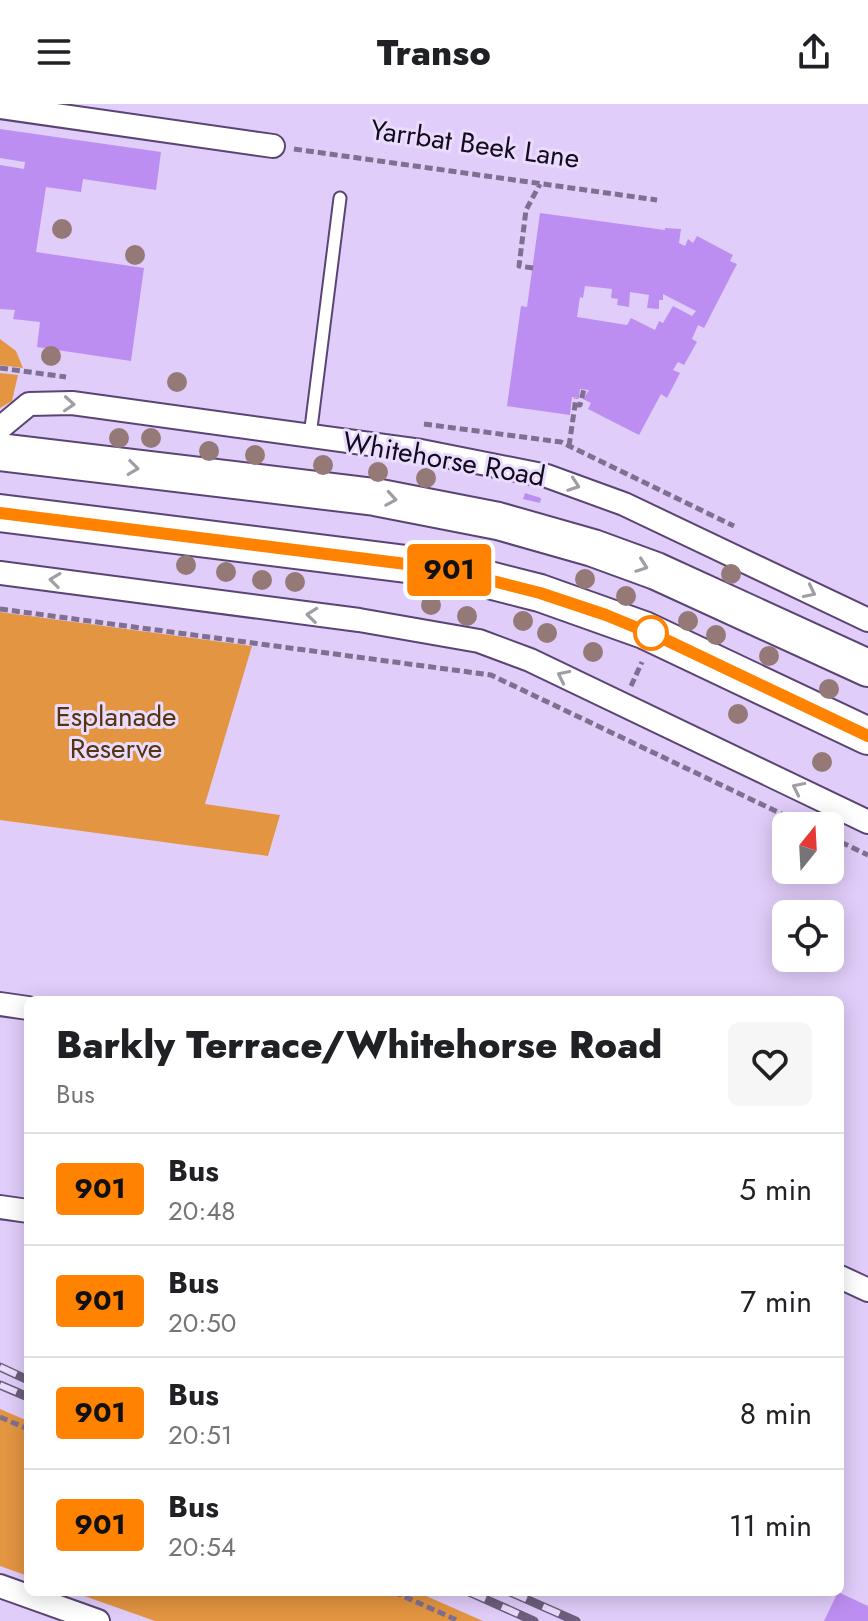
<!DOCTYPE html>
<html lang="en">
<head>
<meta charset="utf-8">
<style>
	:root { --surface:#fff; --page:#f6f6f6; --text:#202124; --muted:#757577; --line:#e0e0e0 }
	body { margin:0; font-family:Jost,sans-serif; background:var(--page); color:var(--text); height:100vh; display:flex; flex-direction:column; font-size:30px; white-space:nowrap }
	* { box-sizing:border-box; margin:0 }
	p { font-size:26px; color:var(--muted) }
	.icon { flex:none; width:44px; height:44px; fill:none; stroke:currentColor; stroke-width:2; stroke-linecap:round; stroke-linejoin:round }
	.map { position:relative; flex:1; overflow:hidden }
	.side { position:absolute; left:24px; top:892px; width:820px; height:600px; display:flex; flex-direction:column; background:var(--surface); border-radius:12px; box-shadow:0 4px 20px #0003 }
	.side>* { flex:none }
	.badge { padding:0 16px; border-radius:6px; font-size:28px; line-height:52px }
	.needle { width:52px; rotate:18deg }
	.controls { position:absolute; left:772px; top:708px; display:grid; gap:16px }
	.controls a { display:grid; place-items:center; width:72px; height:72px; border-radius:12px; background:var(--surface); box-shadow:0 4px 20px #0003; font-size:40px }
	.map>.badge { position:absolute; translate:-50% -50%; box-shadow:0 0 0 4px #fff }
	.round { display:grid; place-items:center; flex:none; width:84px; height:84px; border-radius:12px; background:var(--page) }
	.overview { display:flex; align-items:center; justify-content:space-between; height:136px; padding:0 32px }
	h1 { font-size:38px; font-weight:800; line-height:60px }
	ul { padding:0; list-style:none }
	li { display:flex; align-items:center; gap:24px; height:112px; padding:0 32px; border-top:2px solid var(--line) }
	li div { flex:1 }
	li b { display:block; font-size:30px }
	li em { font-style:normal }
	li .badge { min-width:88px; font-weight:700; text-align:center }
	header { display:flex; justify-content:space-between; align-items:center; height:104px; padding:0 32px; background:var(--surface); font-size:36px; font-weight:800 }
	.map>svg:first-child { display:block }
</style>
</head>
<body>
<header><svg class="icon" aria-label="menu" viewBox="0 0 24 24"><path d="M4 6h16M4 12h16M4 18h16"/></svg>Transo<svg class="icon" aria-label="share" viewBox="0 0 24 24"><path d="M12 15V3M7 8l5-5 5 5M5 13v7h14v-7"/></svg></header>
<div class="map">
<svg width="868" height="1517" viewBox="0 0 868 1517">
	<rect width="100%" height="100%" fill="#e0cdf9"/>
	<path fill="#e39541" d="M 0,235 L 16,247 L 23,264 L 0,261 Z
		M 0,269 L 18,271 L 12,297 L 0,304 Z
		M 0,508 L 252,542 L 205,700 L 280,711 L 268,752 L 0,716 Z
		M 0,1305 L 28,1317 L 28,1472 L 0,1462 Z
		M 73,1488 L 417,1488 L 483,1517 L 155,1517 Z"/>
	<path fill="#bd8ef1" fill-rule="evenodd" d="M 0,25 L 161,48 L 156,86 L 83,75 L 81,88 L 46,83 L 36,148 L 144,164 L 131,257 L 37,243 L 40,218 L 13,215 L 15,206 L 0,205 L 0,61 L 24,65 L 25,58 L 0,54 Z
		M 540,109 L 665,126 L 665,124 L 681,125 L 679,139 L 685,142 L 688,135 L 693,139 L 697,132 L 733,151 L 730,157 L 737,160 L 704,224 L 698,221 L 692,235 L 697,238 L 684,261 L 678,258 L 673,266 L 680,269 L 667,294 L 661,290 L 639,331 L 588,305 L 591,299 L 583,295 L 589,286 L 580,285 L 579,294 L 572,293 L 570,311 L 507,302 L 521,202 L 527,203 ZM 585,182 L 612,185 L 611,194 L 618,195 L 617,201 L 629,203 L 630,188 L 649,191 L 647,204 L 659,205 L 659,196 L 663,196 L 663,190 L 696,207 L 692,212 L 673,202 L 663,219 L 659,217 L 655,226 L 631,214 L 627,221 L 577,213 L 580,193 L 583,194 Z
		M 525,389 L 541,394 L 540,399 L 523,395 Z
		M 838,1488 L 868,1502 L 868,1517 L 824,1517 Z"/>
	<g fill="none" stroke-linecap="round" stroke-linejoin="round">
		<g stroke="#5a4473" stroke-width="15">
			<path id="service" d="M 310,332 L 340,94"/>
		</g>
		<g stroke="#5a4473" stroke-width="26">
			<path id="minor" d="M 0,3 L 273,42
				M 0,324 L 29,300 L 72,299 L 421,347 L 547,372 L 624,400 L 868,516
				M 0,469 L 359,516 L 479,537 L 530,556 L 868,718
				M 0,900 L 28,904
				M 0,1103 L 28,1107
				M 840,1173 L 868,1186
				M 0,1482 L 98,1517"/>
		</g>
		<g stroke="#5a4473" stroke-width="40">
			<path id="trunk" d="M 0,348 L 375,393 L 498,417 L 593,444 L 656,467 L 868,564
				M 0,409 L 446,465 L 540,489 L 644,526 L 868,632"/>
		</g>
		<path stroke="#7f7091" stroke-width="5" stroke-dasharray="8 4" stroke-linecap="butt" d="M 294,45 L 657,96
			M 533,164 L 519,162 L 526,106 L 540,80
			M 0,264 L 66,273
			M 575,301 L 580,301 L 584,285
			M 424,320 L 561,338 L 734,422
			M 569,342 L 576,294
			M 0,505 L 491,571 L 807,722
			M 631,582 L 642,558
			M 830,733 L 868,751
			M 0,1313 L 28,1325
			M 394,1488 L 459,1517"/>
		<use href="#service" stroke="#fff" stroke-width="11"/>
		<use href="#minor" stroke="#fff" stroke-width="22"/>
		<use href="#trunk" stroke="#fff" stroke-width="36"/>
		<g stroke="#6c5e7c" stroke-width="9">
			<path id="rail" d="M 0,1263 L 28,1276
				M 0,1281 L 28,1293
				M 469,1488 L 534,1517
				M 510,1488 L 576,1517"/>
		</g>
		<use href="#rail" stroke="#eadcfe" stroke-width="6" stroke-dasharray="18" stroke-linecap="butt"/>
	</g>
	<g fill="#947977">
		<circle cx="62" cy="125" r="10"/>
		<circle cx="135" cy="151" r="10"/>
		<circle cx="51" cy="252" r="10"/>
		<circle cx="177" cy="278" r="10"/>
		<circle cx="119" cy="334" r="10"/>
		<circle cx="151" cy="334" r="10"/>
		<circle cx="209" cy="347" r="10"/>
		<circle cx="255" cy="351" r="10"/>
		<circle cx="323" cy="361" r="10"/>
		<circle cx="378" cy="368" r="10"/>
		<circle cx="426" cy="374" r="10"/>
		<circle cx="186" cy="461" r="10"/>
		<circle cx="226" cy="468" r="10"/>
		<circle cx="731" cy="470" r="10"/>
		<circle cx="585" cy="475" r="10"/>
		<circle cx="262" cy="476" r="10"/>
		<circle cx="295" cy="478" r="10"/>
		<circle cx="626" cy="492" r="10"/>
		<circle cx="431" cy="501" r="10"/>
		<circle cx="467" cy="512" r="10"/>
		<circle cx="523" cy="517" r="10"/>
		<circle cx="688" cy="517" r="10"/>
		<circle cx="547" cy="529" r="10"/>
		<circle cx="716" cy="531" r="10"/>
		<circle cx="593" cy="548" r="10"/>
		<circle cx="769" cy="552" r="10"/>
		<circle cx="829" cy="585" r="10"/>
		<circle cx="738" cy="610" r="10"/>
		<circle cx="822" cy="658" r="10"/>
	</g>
	<defs><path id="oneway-chevron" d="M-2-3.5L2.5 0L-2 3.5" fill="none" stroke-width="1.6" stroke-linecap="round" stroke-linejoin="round" transform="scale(2)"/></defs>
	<g stroke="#a19da5">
		<use href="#oneway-chevron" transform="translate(69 300) rotate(4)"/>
		<use href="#oneway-chevron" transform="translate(133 364) rotate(7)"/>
		<use href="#oneway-chevron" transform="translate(574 381) rotate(19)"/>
		<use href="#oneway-chevron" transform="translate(391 395) rotate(10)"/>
		<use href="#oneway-chevron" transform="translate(642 462) rotate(20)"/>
		<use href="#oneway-chevron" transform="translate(55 476) rotate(-173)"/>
		<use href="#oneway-chevron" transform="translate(810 488) rotate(26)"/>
		<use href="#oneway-chevron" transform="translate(312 511) rotate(-174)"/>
		<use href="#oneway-chevron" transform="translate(563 572) rotate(-154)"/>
		<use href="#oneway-chevron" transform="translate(798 684) rotate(-154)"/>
	</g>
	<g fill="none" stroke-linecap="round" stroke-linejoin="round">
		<g stroke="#fff" stroke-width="18">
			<path id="line" d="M 0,409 L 446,465 L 540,489 L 606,511 L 664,535 L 868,632"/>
		</g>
		<use href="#line" stroke="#ff8200" stroke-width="12"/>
	</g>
	<circle fill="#fff" stroke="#ff8200" stroke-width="4" cx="651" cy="529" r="16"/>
	<g text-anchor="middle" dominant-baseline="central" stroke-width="6" stroke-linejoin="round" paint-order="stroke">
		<g font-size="28" fill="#130a1d" stroke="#eadcfe">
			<text transform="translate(475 40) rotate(8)">Yarrbat Beek Lane</text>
			<text transform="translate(444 355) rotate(10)">Whitehorse Road</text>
		</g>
		<g font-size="28" fill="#56340d" stroke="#eadcfe">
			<text x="116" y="612">Esplanade<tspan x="116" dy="32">Reserve</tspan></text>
		</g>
	</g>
</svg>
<div class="controls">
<a><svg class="needle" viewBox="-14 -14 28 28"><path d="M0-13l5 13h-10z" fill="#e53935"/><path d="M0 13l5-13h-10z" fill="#757577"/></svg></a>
<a><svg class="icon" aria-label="locate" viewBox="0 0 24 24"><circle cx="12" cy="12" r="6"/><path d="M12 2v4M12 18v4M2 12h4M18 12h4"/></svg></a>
</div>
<b class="badge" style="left:449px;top:466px;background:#ff8200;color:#111">901</b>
<section class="side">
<div class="overview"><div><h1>Barkly Terrace/Whitehorse Road</h1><p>Bus</p></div><a class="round"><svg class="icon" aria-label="heart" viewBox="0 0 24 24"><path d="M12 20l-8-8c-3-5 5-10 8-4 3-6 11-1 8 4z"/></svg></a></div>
<ul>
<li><span class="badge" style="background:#ff8200;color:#111">901</span><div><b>Bus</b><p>20:48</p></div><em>5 min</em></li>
<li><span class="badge" style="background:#ff8200;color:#111">901</span><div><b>Bus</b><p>20:50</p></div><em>7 min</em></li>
<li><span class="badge" style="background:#ff8200;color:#111">901</span><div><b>Bus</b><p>20:51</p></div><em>8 min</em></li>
<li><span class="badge" style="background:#ff8200;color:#111">901</span><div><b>Bus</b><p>20:54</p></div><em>11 min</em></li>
</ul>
</section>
</div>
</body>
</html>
